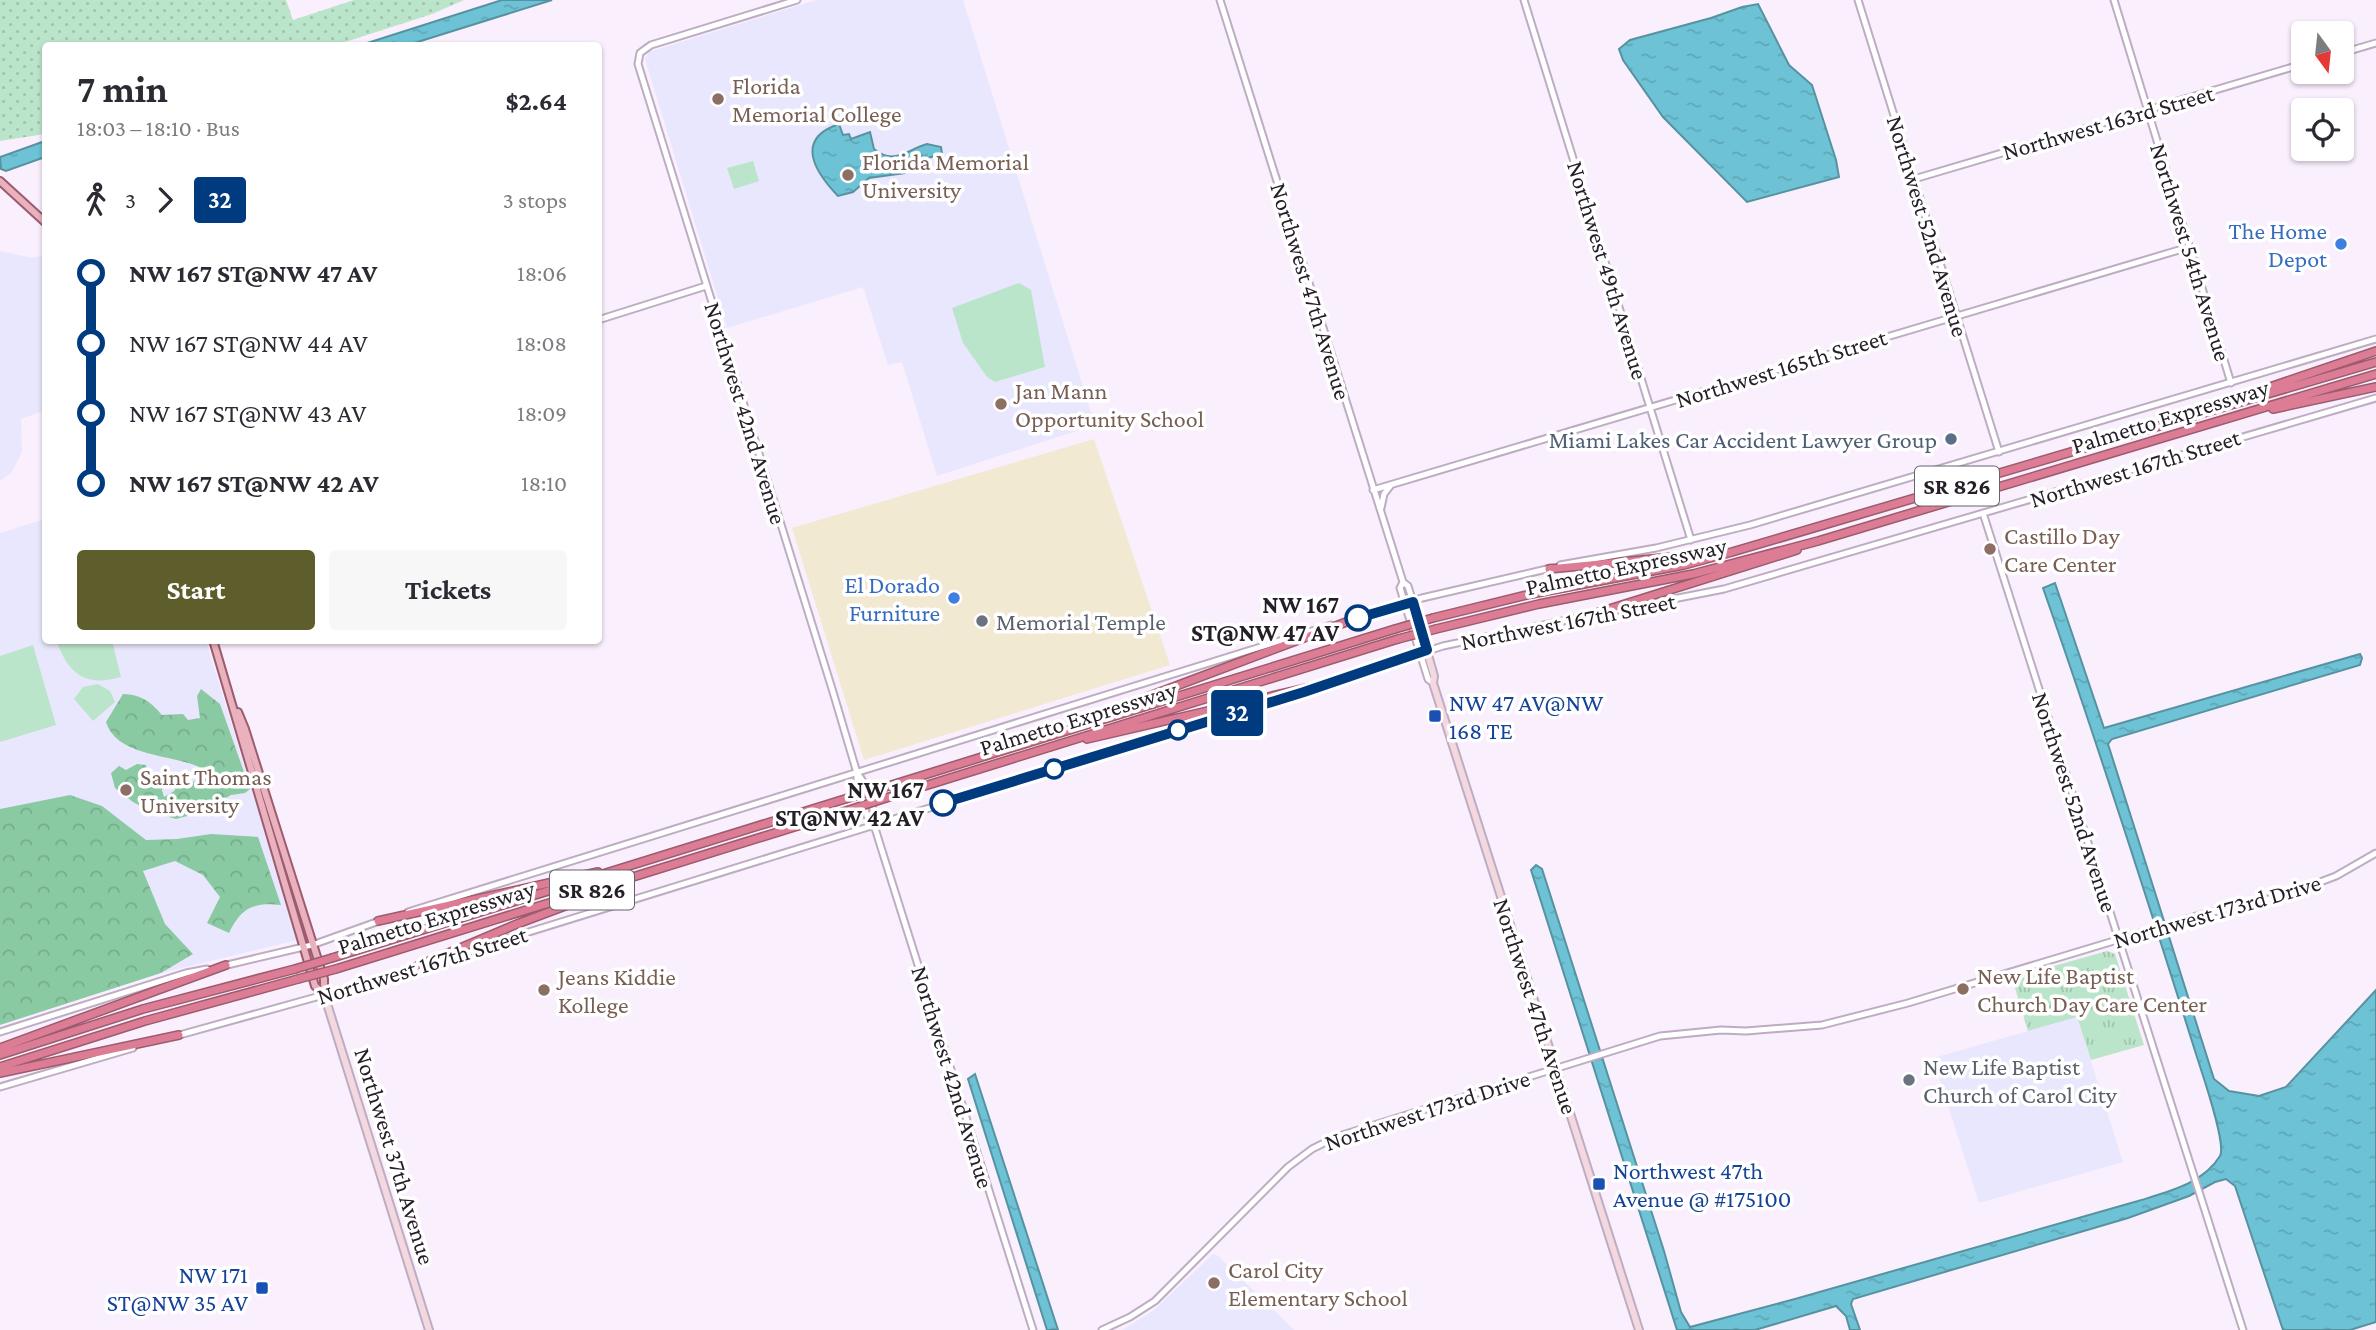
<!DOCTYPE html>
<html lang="en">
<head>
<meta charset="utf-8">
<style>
	:root { --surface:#fff; --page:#f7f7f7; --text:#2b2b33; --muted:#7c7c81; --accent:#5d5e2b }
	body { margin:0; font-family:"Crimson Pro",serif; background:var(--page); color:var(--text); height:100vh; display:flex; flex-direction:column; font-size:26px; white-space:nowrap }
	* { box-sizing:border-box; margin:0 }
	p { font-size:23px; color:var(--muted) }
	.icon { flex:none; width:38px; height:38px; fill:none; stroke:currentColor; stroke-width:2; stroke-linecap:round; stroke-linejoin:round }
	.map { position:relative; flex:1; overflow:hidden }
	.drawer { position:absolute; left:42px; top:42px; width:560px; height:602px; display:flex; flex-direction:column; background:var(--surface); border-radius:7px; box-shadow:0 2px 5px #0004 }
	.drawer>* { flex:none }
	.badge { padding:0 14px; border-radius:5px; font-size:24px; line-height:46px }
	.needle { width:46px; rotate:165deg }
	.fabs { position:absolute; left:2291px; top:21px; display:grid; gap:14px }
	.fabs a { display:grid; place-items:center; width:63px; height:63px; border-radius:7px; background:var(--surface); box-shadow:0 2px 5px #0004; font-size:35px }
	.map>.badge { position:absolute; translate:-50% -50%; box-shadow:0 0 0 4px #fff }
	.legs { display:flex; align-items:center; gap:10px; height:77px; padding:0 35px; font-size:23px }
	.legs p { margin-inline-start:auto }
	.overview { display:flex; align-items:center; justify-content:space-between; height:119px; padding:0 35px }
	h1 { font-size:38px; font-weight:700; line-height:52px }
	.button { display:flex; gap:14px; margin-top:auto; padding:14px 35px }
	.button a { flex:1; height:80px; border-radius:7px; background:var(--accent); color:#fff; font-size:28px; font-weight:700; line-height:80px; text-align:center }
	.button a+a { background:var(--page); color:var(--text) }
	ul { padding:0 35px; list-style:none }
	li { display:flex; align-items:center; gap:24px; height:70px; font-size:26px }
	li i { display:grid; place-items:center; width:10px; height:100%; margin:0 9px; background:currentColor }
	li i::after { content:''; width:18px; height:18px; margin:-9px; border:5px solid; border-radius:50%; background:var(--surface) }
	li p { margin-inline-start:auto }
	li:first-child i { background:linear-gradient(#0000 50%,currentColor 0) }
	li:last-child i { background:linear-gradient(currentColor 50%,#0000 0) }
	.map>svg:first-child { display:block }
</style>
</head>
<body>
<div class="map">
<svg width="2376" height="1330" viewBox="0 0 2376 1330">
	<defs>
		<pattern id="grass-dots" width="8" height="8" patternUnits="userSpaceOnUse" patternTransform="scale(1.75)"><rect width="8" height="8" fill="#bbe5ca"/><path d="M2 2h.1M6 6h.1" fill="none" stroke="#a1c4ae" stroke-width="1.8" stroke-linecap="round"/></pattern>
		<pattern id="forest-crowns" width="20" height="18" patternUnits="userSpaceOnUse" patternTransform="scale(1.75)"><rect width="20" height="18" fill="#89caa3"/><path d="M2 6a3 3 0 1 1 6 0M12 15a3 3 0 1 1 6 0" fill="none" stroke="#76ad8c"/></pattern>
		<pattern id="park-tufts" width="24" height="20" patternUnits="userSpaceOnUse" patternTransform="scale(1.75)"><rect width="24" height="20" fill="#bbe5ca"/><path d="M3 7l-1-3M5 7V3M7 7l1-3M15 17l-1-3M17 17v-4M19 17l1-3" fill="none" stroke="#a1c4ae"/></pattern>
		<pattern id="water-ripples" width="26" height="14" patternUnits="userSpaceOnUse" patternTransform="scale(1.75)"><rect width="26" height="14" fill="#6dc3d5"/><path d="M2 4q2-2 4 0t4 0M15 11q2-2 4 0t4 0" fill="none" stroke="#5ea7b7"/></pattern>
	</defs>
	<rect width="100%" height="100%" fill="#faeffd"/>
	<path fill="#f2e9d3" d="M 1094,439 L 1170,665 L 864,760 L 792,528 Z"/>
	<path fill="#e9e7fd" d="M 816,0 L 963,0 L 1095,425 L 937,476 L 902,362 L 888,365 L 863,287 L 727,328 L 645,59 L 649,52 Z
		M 0,251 L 32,258 L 45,255 L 46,410 L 21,419 L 22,452 L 12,472 L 0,481 Z
		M 45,519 L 46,640 L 206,641 L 298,940 L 161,973 L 0,1025 L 0,533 Z
		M 2077,1017 L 2123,1162 L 1979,1203 L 1933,1058 Z
		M 1213,1254 L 1217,1255 L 1294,1330 L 1122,1330 L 1153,1311 Z"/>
	<path fill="url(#grass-dots)" d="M 0,0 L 286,0 L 293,20 L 354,0 L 464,0 L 432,14 L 336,45 L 46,46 L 45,134 L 0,141 Z"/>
	<path fill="url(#forest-crowns)" d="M 201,689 L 220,704 L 250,789 L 245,793 L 231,795 L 202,812 L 176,819 L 154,813 L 133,802 L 115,788 L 111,773 L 119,766 L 126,770 L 137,764 L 146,765 L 149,782 L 155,780 L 164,781 L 162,790 L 164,797 L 174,791 L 179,782 L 190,783 L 200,779 L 199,767 C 171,754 117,757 106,722 L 123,694 C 142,695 150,701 162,715 L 183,714 L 188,720 L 200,718 L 197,696 Z
		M 70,795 L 102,806 L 146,840 L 177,839 L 211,834 L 258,837 L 281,905 C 253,902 241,908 229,933 L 207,923 L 220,897 L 203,875 L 175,861 L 143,871 L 165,924 L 193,954 L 161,973 L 0,1025 L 0,809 Z"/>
	<path fill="url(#park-tufts)" d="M 2107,951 L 2115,954 L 2144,1045 L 2091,1060 L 2077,1017 L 2028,1031 L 2012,978 Z"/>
	<path fill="#bbe5ca" d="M 753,161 L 759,181 L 734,189 L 727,168 Z
		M 1019,283 L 1031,290 L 1045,367 L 995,382 L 987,377 L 963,343 L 952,308 Z
		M 61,641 L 112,641 L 121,677 C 86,687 69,675 57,642 Z
		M 33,645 L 56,725 L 0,742 L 0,656 Z
		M 98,684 L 110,691 L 115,702 L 93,721 L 74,699 L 83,687 Z"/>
	<path fill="url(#water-ripples)" stroke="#5792a1" stroke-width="2" d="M 502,0 L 552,0 L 408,45 L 361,45 Z
		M 1758,4 L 1789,65 L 1812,85 L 1836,160 L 1839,177 L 1747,202 L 1663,117 L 1623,60 L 1619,49 L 1630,40 L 1711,18 L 1742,7 Z
		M 839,124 L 843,135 L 849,134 L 851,139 L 870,132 L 874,149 C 894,166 908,149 927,144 L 941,147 L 942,153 L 918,162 L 905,173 L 869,178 L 853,192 L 838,196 C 815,172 794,139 839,124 Z
		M 45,141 L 45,157 L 6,171 L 1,169 L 0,157 Z
		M 2055,583 L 2104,728 L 2360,654 L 2362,658 L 2360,665 L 2112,739 L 2108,744 L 2214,1079 L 2229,1091 L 2259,1096 L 2286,1087 L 2376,990 L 2376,1322 L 2350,1330 L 2283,1330 L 2235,1186 L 2226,1179 L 2215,1182 L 2189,1196 L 2128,1218 L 1853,1299 L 1851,1304 L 1860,1330 L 1850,1330 L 1846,1316 L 1836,1306 L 1755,1330 L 1677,1330 L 1531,870 L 1536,865 L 1542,869 L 1664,1251 L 1681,1312 L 1690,1327 L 1795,1299 L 2138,1201 C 2167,1192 2203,1184 2220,1156 C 2227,1144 2201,1070 2196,1054 C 2147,898 2097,742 2043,588 Z
		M 975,1074 L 1058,1330 L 1047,1330 L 968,1079 Z"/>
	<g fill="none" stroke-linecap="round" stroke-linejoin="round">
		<g stroke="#beacc3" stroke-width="9">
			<path id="tertiary" d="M 797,0 L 651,45 L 640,53 L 638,64 L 833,692 L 857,773 L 857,783 L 867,816 L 874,825 L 884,857 L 1033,1330
				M 1220,0 L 1403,582 L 1408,586 L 1413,602
				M 1524,0 L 1691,540
				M 1858,0 L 1999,452
				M 2114,0 L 2231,383
				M 2342,53 L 2376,43
				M 1914,179 L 2303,64
				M 598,320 L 706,286
				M 1373,490 L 2189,247
				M 1381,508 L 1384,494 L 1391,485
				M 1983,513 L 2243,1330
				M 1560,565 L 1656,548 L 1750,525 L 2376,339
				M 1403,582 L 1400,588 L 1428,679 L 1433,683
				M 1607,612 L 1724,589 L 2376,398
				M 1347,621 L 1422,598 L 1551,568
				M 1326,684 L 1443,646 L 1591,615
				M 857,773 C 868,786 875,808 874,825
				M 408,912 L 1331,625
				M 223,966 L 312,945 L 382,920
				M 415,970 L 455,958 L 490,944 L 1314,689
				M 0,1032 L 186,973 L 207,969
				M 176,1036 L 399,974
				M 0,1087 L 133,1048
				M 1102,1330 L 1130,1317 L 1155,1301 L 1288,1167 L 1312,1149 L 1336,1137 L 1660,1036 L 1721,1030 L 1746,1031 L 1822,1025 L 1908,1003 L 2200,915 L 2286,895 L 2336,876 L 2376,853"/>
		</g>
		<g stroke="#beacc3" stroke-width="10">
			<path id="secondary" d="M 1413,602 L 1434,676 L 1433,683 L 1639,1330
				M 324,994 L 429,1330"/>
		</g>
		<g stroke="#9c5c6e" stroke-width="10">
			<path id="primary" d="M 0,181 L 46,223
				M 213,640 L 315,986 L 324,994
				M 238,712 L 245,729 L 324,979 L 324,994"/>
		</g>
		<g stroke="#9c5c6e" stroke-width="10">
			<path id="motorway" d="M 2214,406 L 2376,351
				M 2273,409 L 2376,387
				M 1549,569 L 1714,553
				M 1587,616 L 1797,550
				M 1433,618 L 1531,594 L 1684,565 L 1732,552 L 2376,362
				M 1436,629 L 1539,604 L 1693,574 L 1818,541 L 2376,374
				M 1075,724 L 1349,621
				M 1087,739 L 1328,683
				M 882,788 L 1395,629
				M 886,798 L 1398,639
				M 378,921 L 598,872
				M 332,958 L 845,799
				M 336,969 L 849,810
				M 396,975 L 517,924 L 629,882
				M 0,1048 L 226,965
				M 0,1055 L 143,1009 L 295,969
				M 0,1067 L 145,1021 L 298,979
				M 0,1073 L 179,1035"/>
		</g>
		<use href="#tertiary" stroke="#fff" stroke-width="5"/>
		<use href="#secondary" stroke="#f4d8df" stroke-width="6"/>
		<use href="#primary" stroke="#eab1bf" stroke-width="6"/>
		<use href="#motorway" stroke="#dc7d95" stroke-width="7"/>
		<g stroke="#9c5c6e" stroke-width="10" stroke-linecap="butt">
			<path id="motorway-bridge" d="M 1395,629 L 1433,618
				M 1398,639 L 1436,629
				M 845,799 L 882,788
				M 849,810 L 886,798
				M 295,969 L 332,958
				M 298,979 L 336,969"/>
		</g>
		<use href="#motorway-bridge" stroke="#dc7d95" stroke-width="7"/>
	</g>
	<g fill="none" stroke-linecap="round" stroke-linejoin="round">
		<g stroke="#fff" stroke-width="16">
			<path id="line-1" d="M 943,803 L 1304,692 L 1427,650 L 1413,602 L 1358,618"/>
		</g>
		<use href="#line-1" stroke="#003b80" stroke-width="10"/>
	</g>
	<g fill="#8d6e63" stroke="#fff" stroke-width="2.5">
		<circle cx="718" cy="99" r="7"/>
		<circle cx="848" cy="175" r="7"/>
		<circle cx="1001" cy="404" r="7"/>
		<circle cx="1990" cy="549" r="7"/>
		<circle cx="126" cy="790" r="7"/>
		<circle cx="1963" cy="989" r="7"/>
		<circle cx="544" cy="990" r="7"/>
		<circle cx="1214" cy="1283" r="7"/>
	</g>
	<g fill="#3f7fe0" stroke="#fff" stroke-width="2.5">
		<circle cx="2341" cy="244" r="7"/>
		<circle cx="954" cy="598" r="7"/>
	</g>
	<circle fill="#5c6f8a" stroke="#fff" stroke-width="2.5" cx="1951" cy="439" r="7"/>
	<g fill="#fff" stroke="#003b80" stroke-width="3.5">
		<circle cx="1358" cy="618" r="12"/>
		<circle cx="1178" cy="730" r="9"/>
		<circle cx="1054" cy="769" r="9"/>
		<circle cx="943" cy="803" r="12"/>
	</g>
	<g fill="#6b7280" stroke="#fff" stroke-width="2.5">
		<circle cx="982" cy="621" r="7"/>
		<circle cx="1909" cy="1080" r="7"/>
	</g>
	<g fill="#1a4fb4" stroke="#fff" stroke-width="2.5">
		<rect x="1428" y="709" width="14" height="14" rx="3.5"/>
		<rect x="1592" y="1177" width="14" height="14" rx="3.5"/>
		<rect x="255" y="1281" width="14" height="14" rx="3.5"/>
	</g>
	<g text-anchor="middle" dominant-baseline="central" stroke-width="7" stroke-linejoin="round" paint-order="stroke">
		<g fill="#fff" stroke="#666268" stroke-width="2">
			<rect x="1915" y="466.5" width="84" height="39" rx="5"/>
			<rect x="550" y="870.5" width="84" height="39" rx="5"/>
		</g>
		<g font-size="23" font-weight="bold" fill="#251e27">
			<text x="1957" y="486">SR 826</text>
			<text x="592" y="890">SR 826</text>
		</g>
		<g font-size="24" fill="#785e54" stroke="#fff" text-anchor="start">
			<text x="732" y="85">Florida<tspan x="732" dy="28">Memorial College</tspan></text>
			<text x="862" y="161">Florida Memorial<tspan x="862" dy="28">University</tspan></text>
			<text x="1015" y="390">Jan Mann<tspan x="1015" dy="28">Opportunity School</tspan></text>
			<text x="2004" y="535">Castillo Day<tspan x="2004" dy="28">Care Center</tspan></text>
			<text x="140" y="776">Saint Thomas<tspan x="140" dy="28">University</tspan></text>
			<text x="1977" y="975">New Life Baptist<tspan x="1977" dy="28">Church Day Care Center</tspan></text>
			<text x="558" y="976">Jeans Kiddie<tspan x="558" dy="28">Kollege</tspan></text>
			<text x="1228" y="1269">Carol City<tspan x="1228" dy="28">Elementary School</tspan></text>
		</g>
		<g font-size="24" fill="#251e27" stroke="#fff">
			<text transform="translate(2108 122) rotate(-16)">Northwest 163rd Street</text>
			<text transform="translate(1928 226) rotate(73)">Northwest 52nd Avenue</text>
			<text transform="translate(2191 252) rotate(73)">Northwest 54th Avenue</text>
			<text transform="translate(1608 270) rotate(73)">Northwest 49th Avenue</text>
			<text transform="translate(1311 291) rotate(73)">Northwest 47th Avenue</text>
			<text transform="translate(1781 368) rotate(-17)">Northwest 165th Street</text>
			<text transform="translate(746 413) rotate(73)">Northwest 42nd Avenue</text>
			<text transform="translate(2170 416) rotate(-17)">Palmetto Expressway</text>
			<text transform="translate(2135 468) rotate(-17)">Northwest 167th Street</text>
			<text transform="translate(1626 566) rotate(-12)">Palmetto Expressway</text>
			<text transform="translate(1568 621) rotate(-11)">Northwest 167th Street</text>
			<text transform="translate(1078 718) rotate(-17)">Palmetto Expressway</text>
			<text transform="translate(2075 802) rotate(72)">Northwest 52nd Avenue</text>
			<text transform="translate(2217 911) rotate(-16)">Northwest 173rd Drive</text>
			<text transform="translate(436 917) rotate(-17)">Palmetto Expressway</text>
			<text transform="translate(422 965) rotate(-17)">Northwest 167th Street</text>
			<text transform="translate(1536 1006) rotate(72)">Northwest 47th Avenue</text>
			<text transform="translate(953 1077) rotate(73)">Northwest 42nd Avenue</text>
			<text transform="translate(1427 1110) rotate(-18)">Northwest 173rd Drive</text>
			<text transform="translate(395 1156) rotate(73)">Northwest 37th Avenue</text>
		</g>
		<g font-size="24" fill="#366cbe" stroke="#fff" text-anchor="end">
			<text x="2327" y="230">The Home<tspan x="2327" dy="28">Depot</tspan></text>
			<text x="940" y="584">El Dorado<tspan x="940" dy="28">Furniture</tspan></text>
		</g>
		<g font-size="24" fill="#4e5e75" stroke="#fff" text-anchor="end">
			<text x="1937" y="439">Miami Lakes Car Accident Lawyer Group</text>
		</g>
		<g font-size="24" font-weight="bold" fill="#251e27" stroke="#fff" text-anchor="end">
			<text x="1339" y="604">NW 167<tspan x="1339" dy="28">ST@NW 47 AV</tspan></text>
			<text x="924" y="789">NW 167<tspan x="924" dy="28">ST@NW 42 AV</tspan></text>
		</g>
		<g font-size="24" fill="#5b616d" stroke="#fff" text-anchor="start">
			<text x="996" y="621">Memorial Temple</text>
			<text x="1923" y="1066">New Life Baptist<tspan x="1923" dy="28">Church of Carol City</tspan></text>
		</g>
		<g font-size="24" fill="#164399" stroke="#fff" text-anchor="start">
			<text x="1449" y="702">NW 47 AV@NW<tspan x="1449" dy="28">168 TE</tspan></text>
			<text x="1613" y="1170">Northwest 47th<tspan x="1613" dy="28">Avenue @ #175100</tspan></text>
			<text x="248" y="1274" text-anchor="end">NW 171<tspan x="248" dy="28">ST@NW 35 AV</tspan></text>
		</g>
	</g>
</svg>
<div class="fabs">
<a><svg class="needle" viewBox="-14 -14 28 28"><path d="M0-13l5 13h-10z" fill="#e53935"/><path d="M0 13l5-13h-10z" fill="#7c7c81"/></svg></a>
<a><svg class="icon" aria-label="locate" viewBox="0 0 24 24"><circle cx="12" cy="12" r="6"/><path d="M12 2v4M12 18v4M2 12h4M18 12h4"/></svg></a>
</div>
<b class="badge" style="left:1237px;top:713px;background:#003b80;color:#fff">32</b>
<section class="drawer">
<div class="overview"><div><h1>7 min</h1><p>18:03 – 18:10 · Bus</p></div><b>$2.64</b></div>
<div class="legs"><svg class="icon" aria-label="walk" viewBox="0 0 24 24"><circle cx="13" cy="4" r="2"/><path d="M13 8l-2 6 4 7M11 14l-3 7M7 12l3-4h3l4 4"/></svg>3<svg class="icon" aria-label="forward" viewBox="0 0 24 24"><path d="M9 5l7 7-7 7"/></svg><b class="badge" style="background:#003b80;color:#fff">32</b><p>3 stops</p></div>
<ul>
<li><i style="color:#003b80"></i><b>NW 167 ST@NW 47 AV</b><p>18:06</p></li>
<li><i style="color:#003b80"></i><span>NW 167 ST@NW 44 AV</span><p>18:08</p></li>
<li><i style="color:#003b80"></i><span>NW 167 ST@NW 43 AV</span><p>18:09</p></li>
<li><i style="color:#003b80"></i><b>NW 167 ST@NW 42 AV</b><p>18:10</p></li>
</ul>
<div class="button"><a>Start</a><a>Tickets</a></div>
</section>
</div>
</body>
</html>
